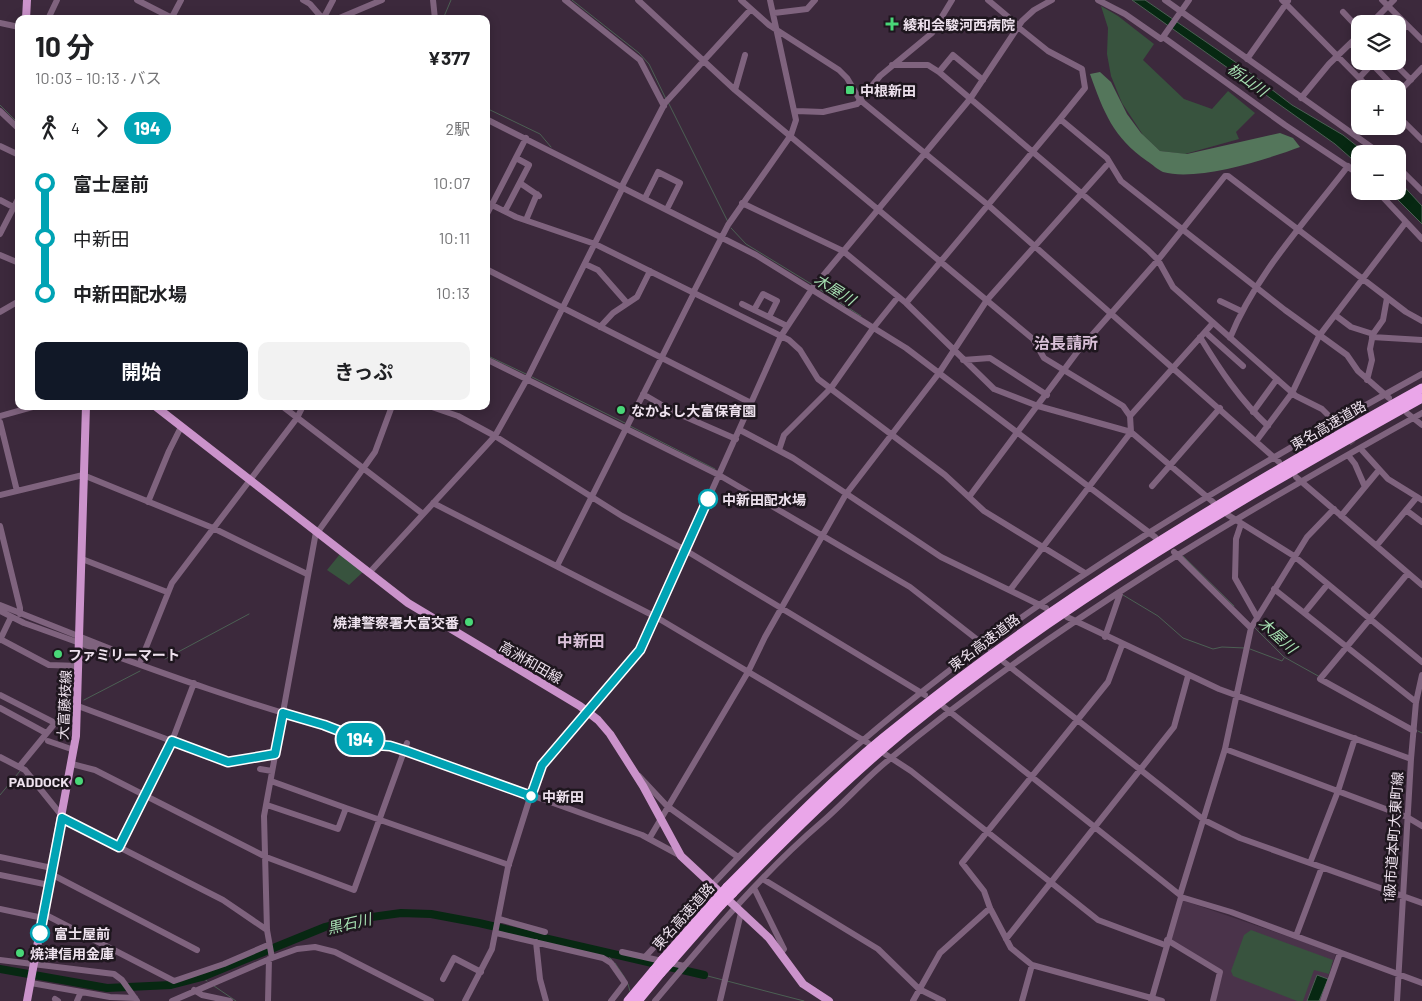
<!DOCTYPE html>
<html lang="ja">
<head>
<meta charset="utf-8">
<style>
	:root { --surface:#fff; --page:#f2f2f2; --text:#202124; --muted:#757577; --accent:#111827 }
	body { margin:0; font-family:Barlow,"Noto Sans JP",sans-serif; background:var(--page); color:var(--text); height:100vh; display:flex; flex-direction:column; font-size:19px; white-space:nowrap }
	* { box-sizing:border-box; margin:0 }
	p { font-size:16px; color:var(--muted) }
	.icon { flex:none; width:28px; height:28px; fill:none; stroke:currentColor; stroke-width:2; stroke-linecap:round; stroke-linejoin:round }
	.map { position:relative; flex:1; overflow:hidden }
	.sheet { position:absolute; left:15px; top:15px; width:475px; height:395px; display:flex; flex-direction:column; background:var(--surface); border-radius:10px; box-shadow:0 2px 12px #0003 }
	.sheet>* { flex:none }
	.badge { padding:0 10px; border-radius:16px; font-size:18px; line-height:32px }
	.buttons { position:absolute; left:1351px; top:15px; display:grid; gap:10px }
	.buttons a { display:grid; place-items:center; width:55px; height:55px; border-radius:10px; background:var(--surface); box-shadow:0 2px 12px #0003; font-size:25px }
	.map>.badge { position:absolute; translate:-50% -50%; box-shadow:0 0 0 2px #fff }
	.legs { display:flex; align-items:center; gap:8px; height:55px; padding:0 20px; font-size:16px }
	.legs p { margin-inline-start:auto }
	.overview { display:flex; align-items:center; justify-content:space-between; height:85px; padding:0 20px }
	h1 { font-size:28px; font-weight:700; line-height:38px }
	.cta { display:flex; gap:10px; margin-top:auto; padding:10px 20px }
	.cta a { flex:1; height:58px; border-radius:10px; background:var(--accent); color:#fff; font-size:20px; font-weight:700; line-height:58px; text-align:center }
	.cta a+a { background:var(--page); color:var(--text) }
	ul { padding:0 20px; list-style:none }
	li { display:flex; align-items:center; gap:18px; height:55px; font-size:19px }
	li i { display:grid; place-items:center; width:8px; height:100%; margin:0 6px; background:currentColor }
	li i::after { content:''; width:12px; height:12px; margin:-6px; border:4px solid; border-radius:50%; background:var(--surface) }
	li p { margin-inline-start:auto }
	li:first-child i { background:linear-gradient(#0000 50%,currentColor 0) }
	li:last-child i { background:linear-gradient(currentColor 50%,#0000 0) }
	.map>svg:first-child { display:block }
</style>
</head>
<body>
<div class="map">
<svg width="1422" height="1001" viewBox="0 0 1422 1001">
	<rect width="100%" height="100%" fill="#3c293c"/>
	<path fill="#4a334a" d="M 1182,900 L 1336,953 L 1320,1001 L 1215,1001 L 1223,972 L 1169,939 Z"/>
	<path fill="#38533e" d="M 1101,6 L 1118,16 L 1154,44 L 1143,60 L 1184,99 L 1212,109 L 1228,91 L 1255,113 L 1236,132 L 1239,139 L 1185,154 L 1160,151 L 1143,135 L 1122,103 L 1111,76 L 1107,54 L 1108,28 Z
		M 340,554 L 363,572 L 349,585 L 327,570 Z
		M 1251,930 L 1333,960 L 1329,974 L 1314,970 L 1303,1001 L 1297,1001 L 1233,976 L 1231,971 L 1244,935 Z"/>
	<path fill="#54765b" d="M 1100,72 L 1111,82 L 1127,114 L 1141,133 L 1160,151 L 1187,154 L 1280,133 L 1293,138 L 1300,147 C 1268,159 1197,182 1163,172 C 1158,170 1152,164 1147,161 C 1113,137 1104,113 1090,74 Z"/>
	<path fill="#072812" stroke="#4c6054" d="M 1132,0 L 1145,0 L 1241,66 L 1292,105 L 1343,135 L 1367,154 L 1360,154 L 1360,166 L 1335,144 Z
		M 1398,180 L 1422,206 L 1422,224 L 1389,191 L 1398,191 Z
		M 1317,975 L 1328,979 L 1319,1001 L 1307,1001 Z"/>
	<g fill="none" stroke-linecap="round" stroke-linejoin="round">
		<path stroke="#4c6054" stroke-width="1" d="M 572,0 L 639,53 L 649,64 L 666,99
			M 443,19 L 451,0
			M 668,102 L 728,222
			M 0,105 L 19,124
			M 486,108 L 540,134 L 551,147
			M 731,228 L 746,244 L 813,285
			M 816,287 L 861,316
			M 486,355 L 526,374
			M 532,377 L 625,423
			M 630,426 L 715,469
			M 1183,556 L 1234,606
			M 1123,595 L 1158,616 L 1183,638 L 1213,649 L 1222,647 L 1245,648
			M 1254,627 L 1284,657 L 1320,677
			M 1250,649 L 1282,661 L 1284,658
			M 165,659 L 249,614
			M 84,700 L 140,671
			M 58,722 L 72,707
			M 1418,731 L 1422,733
			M 0,795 L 20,771
			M 605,953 L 612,960
			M 615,963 L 625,978
			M 704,975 L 723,980
			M 202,977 L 207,981
			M 727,981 L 804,1001
			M 628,984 L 630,991
			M 214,986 L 236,1001"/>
		<path stroke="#072812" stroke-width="8" d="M 0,969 L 107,988 L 171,985 L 202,977 L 325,927 L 350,920 L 401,913 L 431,914 L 479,923 L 704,975"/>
		<path stroke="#574557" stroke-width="6" stroke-dasharray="6 3" stroke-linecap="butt" d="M 1338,425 L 1354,445"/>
		<path stroke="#7f637e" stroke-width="6" d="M 137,0 L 174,19
			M 303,0 L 310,4 L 323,19 L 333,0
			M 433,0 L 435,19
			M 565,0 L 640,60 L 664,106
			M 638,0 L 735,90 L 1033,339 L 1044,358 L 1123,406 L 1130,416 L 1131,432 L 1010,590
			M 741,0 L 769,25 L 839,70 L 847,78 L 860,100 L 988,205 L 1279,462
			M 988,0 L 1019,26
			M 1098,0 L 1125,14 L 1161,39 L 1163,37 L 1285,125 L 1360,175
			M 1165,0 L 1381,154
			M 1282,0 L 1370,89
			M 1382,0 L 1422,40
			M 1343,12 L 1360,30
			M 774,13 L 807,9 L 815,0
			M 48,19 L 57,0
			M 171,19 L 181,0
			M 337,19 L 382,0
			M 0,23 L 19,27
			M 1370,24 L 1394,0
			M 1018,27 L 1048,51 L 1082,69 L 1085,88 L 1060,119 L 1107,158 L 1121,181 L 1285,310 L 1347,355 L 1358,371 L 1389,398
			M 1398,35 L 1407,25
			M 1163,37 L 1189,0
			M 1351,43 L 1360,52
			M 1247,59 L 1288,1
			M 1369,61 L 1396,89
			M 1392,61 L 1411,80
			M 892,65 L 928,65 L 939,72 L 1148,250 L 1158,260 L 1173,287 L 1296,396 L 1322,409 L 1338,425
			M 939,72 L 953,55 L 983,80
			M 1359,78 L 1375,61
			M 735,90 L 745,55
			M 1398,93 L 1422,68
			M 1301,98 L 1329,64 L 1360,34
			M 0,111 L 19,129
			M 796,111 L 823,112 L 857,104 L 880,76 L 932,33 L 952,0
			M 1398,116 L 1422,140
			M 486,119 L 756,255 L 906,348 L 1155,537
			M 0,146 L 19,155
			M 1398,167 L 1422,191
			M 520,183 L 539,196
			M 622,186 L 665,103 L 751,9
			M 1377,191 L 1422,239
			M 645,198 L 658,172 L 680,183 L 667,209
			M 0,200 L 19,210
			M 486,202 L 516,217 L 595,244 L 789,340 L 800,350 L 818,379 L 945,475 L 984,511 L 1085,573
			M 742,203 L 843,251 L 906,303 L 994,389 L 1038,406 L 1131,432 L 1213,502
			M 505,211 L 529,165 L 516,158
			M 486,216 L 526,138
			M 526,220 L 537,194
			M 0,234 L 19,197
			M 0,255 L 19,263
			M 585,264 L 598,270 L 627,303
			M 486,269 L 751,403
			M 693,293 L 728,225 L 791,135 L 796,120 L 770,0
			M 1220,301 L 1241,311
			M 906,303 L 1060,119
			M 742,304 L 787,326
			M 754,310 L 763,294 L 777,301 L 769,317
			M 0,312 L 19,301
			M 1335,315 L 1351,327 L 1373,334
			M 600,327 L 613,313 L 637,297 L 650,271
			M 1205,332 L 1243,366
			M 1200,337 C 1220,370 1240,400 1268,426
			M 1372,337 L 1422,340
			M 1230,338 C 1255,275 1307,220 1348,166
			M 486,359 L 719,475 L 910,587 L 988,648
			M 963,360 L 990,358 L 1047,395
			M 1367,380 L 1372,360 L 1370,349 L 1373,334 L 1383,320 L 1387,298
			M 643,394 L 672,411 L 736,439
			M 282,406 L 423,514
			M 429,406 L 458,416 L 495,436 L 622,516 L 685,550 L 925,695
			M 1253,412 L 1277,379
			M 1407,413 L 1422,425
			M 0,416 L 36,406
			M 1130,416 L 1213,323
			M 0,422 L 17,491
			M 740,430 L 793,458 L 941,557 L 1046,608
			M 1257,440 L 1292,393 L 1319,336 L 1406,222
			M 1360,448 L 1388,479 L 1422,500
			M 779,450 L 784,435 L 831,388 L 874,327 L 898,297
			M 1348,455 L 1355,464 L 1365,487
			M 1296,477 L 1422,585
			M 1152,486 L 1220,408
			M 0,495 L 83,475 L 213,528 L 307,574
			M 969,497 L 1078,351 L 1158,260 L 1225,176 L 1228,176 L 1406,312 L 1422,321
			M 148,502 L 169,451 L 181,427
			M 433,503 L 656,617 L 868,743
			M 1406,510 L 1422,522
			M 1228,515 L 1294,556 L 1422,662
			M 1341,516 L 1379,470
			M 1241,524 L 1236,539 L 1235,578 L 1257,617
			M 0,526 L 20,608 L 20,614
			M 317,533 L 375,452 L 392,406
			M 1377,545 L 1417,497
			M 1174,552 L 1251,628
			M 82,559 L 167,592
			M 557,566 L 694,293
			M 369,573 L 495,436 L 527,379 L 623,187
			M 1408,573 L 1320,679 L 1414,731
			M 1274,589 L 1416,702
			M 0,605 L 111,649
			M 0,611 L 24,623 C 123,658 220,696 321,724 C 344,731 365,744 390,746 L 531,796
			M 1305,612 L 1327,585
			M 1067,617 L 1219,689 L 1411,759
			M 1105,637 L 1121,591
			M 0,639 L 49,665 L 79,666
			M 0,640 L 11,617
			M 1122,645 L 1108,682 L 962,863 L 984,891 L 990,908 L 1011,948 L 1032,965 L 1162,1001
			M 141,660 L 172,583 L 297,418 L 303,406
			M 1004,662 L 1204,820 L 1240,838 L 1422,903
			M 0,695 L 55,723 L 19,767
			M 78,706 L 228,762 L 275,754
			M 944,707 L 1180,895
			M 0,708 L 46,733
			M 48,741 L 74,750
			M 1225,749 L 1407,817 L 1422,826
			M 885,754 L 911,771 L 1098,920 L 1165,945
			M 0,757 L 25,770 L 62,816
			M 72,764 L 95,770 L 266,857 L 354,890 L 407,743
			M 260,769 L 272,771
			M 639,776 L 667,806 L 738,857
			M 531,795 L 642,835 L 681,856
			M 267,805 L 338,829 L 346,808 L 271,781
			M 346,808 L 509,865
			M 62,818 L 223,900 L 267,930
			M 649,839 L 748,672 L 765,637 L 846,494 L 939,373 L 987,300 L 1106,166
			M 119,847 L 172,741 L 194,683
			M 0,857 L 52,868
			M 1310,863 L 1338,791 L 1355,738
			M 51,874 L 197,950
			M 0,875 L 49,885
			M 763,879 L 878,949 L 919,989 L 943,1001
			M 712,885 C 915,665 1162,517 1422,374
			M 754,888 L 784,949 L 781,953
			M 1181,897 L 1231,912 L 1422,983
			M 0,909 L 43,918
			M 44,914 L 174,981 L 224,964 L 268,945
			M 499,919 L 545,932
			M 496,933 L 603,958 L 611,963 L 625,983 L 611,1001
			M 1296,936 L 1322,867
			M 1006,939 L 1174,727 L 1188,676
			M 1167,940 L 1220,972 L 1213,1001
			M 536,942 L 540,979 L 546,1001
			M 622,952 L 684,966
			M 645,957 L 702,895 L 714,887
			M 272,958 L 267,930 L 264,816 L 316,532
			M 0,960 L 114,974 L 122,980 L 137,1001
			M 443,979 L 454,958 L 481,972
			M 31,983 L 110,997 L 135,998
			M 194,990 L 202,995 L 230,1001
			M 55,999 L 58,1001
			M 77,1001 L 81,992
			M 172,1001 L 272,958 L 297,949 L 315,947 L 335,952 L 431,1001
			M 268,1001 L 269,959
			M 465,1001 L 492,949 L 508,867 L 538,772 L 644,642 L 781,336 L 812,289 L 970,99 L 1022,21 L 1034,10 L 1052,0
			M 655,1001 C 707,939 760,875 822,822 C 844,803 863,781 886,762 C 1051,625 1235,517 1422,413
			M 720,1001 L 741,913
			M 913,1001 L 940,953 L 990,908
			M 1022,1001 L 1032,965
			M 1151,1001 L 1181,897 L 1180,895 L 1225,749 L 1251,628 L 1307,537 L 1334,509
			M 1323,1001 L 1340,953
			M 1397,1001 L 1411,759 L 1416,702 L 1422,675"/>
		<path stroke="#cb93cb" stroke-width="8" d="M 26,19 L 27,0
			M 155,406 L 408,603 L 580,706 L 598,720 L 610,734 L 643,786 L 681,856 L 769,938 L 803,984 L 829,1001
			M 27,1001 L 76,736 L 86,406"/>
		<path stroke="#eaa6e9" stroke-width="9" d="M 727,887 C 778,836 828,783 883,738 C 1050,601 1234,492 1422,388
			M 733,893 C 788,836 844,781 904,731 C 1064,601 1242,498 1422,398
			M 662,960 L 716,899
			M 671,962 L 721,905
			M 628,1001 L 654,970
			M 638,1001 L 661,973"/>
		<path stroke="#eaa6e9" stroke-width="9" d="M 716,899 L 727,887
			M 721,905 L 733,893
			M 654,970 L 662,960
			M 661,973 L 671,962"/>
	</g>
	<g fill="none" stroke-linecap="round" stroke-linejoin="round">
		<g stroke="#fff" stroke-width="11">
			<path id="line-1" d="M 40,933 L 62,818 L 119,847 L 172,741 L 228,762 L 275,754 L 283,713 L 324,725 L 376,745 L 390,746 L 406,751 L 531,796 L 542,765 L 640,650 L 708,499"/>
		</g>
		<use href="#line-1" stroke="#00a3b4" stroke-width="8"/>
	</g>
	<g fill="#49d778" stroke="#1e161e" stroke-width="2">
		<path d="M889.5 16.5h5v5h5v5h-5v5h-5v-5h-5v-5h5z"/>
		<rect x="845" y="85" width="10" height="10" rx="2.5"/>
		<circle cx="621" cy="410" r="5"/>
		<circle cx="469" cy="622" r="5"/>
		<circle cx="58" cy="654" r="5"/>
		<circle cx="79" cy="781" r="5"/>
		<circle cx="20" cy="953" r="5"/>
	</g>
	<g fill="#fff" stroke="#00a3b4" stroke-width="2.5">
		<circle cx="708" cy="499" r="9"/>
		<circle cx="531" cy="796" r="6"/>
		<circle cx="40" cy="933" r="9"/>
	</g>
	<g text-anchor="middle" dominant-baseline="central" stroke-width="5" stroke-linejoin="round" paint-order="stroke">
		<g font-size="14" font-weight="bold" fill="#eee2ee" stroke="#1e161e" text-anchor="start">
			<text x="903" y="24">綾和会駿河西病院</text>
			<text x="860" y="90">中根新田</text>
			<text x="631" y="410">なかよし大富保育園</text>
			<text x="459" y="622" text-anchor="end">焼津警察署大富交番</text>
			<text x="68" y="654">ファミリーマート</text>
			<text x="69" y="781" text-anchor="end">PADDOCK</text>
			<text x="30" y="953">焼津信用金庫</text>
		</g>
		<g font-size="14" fill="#eee2ee" stroke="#1e161e">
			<text transform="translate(1328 425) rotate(-30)">東名高速道路</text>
			<text transform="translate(984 642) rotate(-37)">東名高速道路</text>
			<text transform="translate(531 662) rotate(30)">高洲和田線</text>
			<text transform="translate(64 705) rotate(-87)">大富藤枝線</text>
			<text transform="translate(1393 837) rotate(-86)">1級市道本町大東町線</text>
			<text transform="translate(683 916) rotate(-48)">東名高速道路</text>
		</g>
		<g font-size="14" font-weight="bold" fill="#eee2ee" stroke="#1e161e" text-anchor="start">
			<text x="722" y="499">中新田配水場</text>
			<text x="542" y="796">中新田</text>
			<text x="54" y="933">富士屋前</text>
		</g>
		<g font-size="15" font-style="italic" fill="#a5dfb1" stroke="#1e161e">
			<text transform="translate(1248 79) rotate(36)">栃山川</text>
			<text transform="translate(835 289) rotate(32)">木屋川</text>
			<text transform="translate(1278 635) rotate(42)">木屋川</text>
			<text transform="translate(349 923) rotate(-13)">黒石川</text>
		</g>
		<g font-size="16" font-weight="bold" fill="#d9c0d8" stroke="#1e161e">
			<text x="1066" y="342">治長請所</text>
			<text x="581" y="640">中新田</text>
		</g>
	</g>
</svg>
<div class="buttons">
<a><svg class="icon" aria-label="layers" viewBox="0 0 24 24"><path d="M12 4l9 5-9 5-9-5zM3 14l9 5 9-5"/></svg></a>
<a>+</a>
<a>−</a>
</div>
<b class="badge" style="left:360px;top:739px;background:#00a3b4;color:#fff">194</b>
<section class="sheet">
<div class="overview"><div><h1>10 分</h1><p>10:03 – 10:13 · バス</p></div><b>¥377</b></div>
<div class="legs"><svg class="icon" aria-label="walk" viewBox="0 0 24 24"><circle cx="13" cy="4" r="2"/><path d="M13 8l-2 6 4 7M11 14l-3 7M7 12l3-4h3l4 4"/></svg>4<svg class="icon" aria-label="forward" viewBox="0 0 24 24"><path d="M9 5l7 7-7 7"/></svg><b class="badge" style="background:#00a3b4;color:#fff">194</b><p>2駅</p></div>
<ul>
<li><i style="color:#00a3b4"></i><b>富士屋前</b><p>10:07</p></li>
<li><i style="color:#00a3b4"></i><span>中新田</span><p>10:11</p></li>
<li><i style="color:#00a3b4"></i><b>中新田配水場</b><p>10:13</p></li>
</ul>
<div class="cta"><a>開始</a><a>きっぷ</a></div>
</section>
</div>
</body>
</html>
